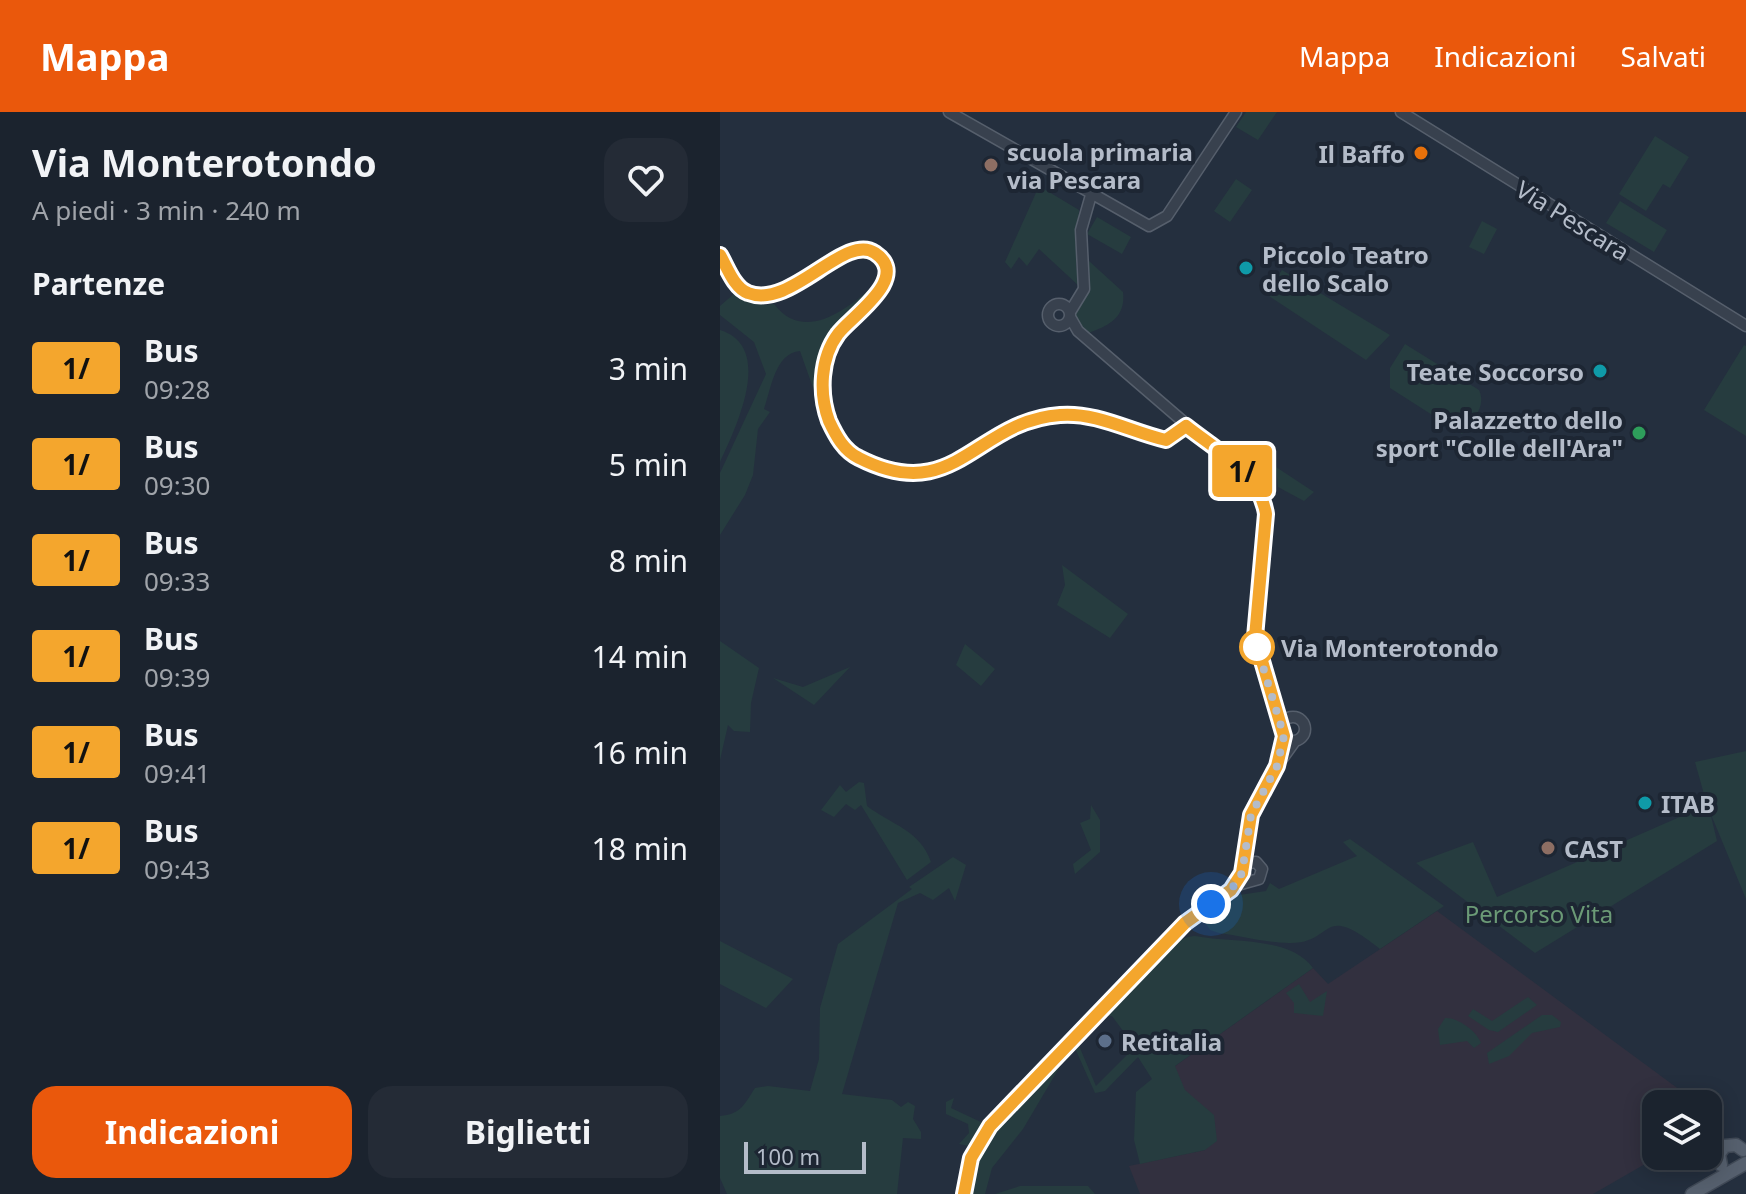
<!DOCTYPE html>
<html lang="it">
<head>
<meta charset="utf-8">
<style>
	:root { --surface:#1b232e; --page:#242b36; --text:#f1f3f6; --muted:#a0a4aa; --line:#39404a; --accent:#ea580c }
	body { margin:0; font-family:"Noto Sans",sans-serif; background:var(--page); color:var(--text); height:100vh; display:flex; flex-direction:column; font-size:30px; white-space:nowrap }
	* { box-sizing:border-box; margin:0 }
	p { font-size:26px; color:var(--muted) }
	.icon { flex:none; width:44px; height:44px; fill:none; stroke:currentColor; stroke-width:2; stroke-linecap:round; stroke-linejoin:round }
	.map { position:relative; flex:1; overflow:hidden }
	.details { display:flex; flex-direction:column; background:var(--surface); width:720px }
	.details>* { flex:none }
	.badge { padding:0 16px; border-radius:6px; font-size:28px; line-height:52px }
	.controls { position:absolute; left:922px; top:978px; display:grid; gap:16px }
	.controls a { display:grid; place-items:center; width:80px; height:80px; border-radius:16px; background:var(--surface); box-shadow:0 4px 20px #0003,0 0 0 2px var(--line); font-size:40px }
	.scale { position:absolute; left:24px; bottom:20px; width:122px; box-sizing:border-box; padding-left:8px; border:4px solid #b4bcc9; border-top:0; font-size:22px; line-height:28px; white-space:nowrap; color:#b4bcc9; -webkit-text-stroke:6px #1d2633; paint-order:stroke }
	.you { position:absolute; width:40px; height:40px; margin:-20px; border:6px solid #fff; border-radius:50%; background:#1a73e8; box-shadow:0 0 0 12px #1a73e833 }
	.map>.badge { position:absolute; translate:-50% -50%; box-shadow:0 0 0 4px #fff }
	h2 { padding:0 32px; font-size:30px; line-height:72px }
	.round { display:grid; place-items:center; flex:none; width:84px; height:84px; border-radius:24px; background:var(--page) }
	.summary { display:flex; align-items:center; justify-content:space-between; height:136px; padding:0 32px }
	h1 { font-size:38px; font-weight:700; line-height:60px }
	.action { display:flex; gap:16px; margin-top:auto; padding:16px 32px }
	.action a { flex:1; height:92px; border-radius:24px; background:var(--accent); color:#fff; font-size:32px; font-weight:700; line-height:92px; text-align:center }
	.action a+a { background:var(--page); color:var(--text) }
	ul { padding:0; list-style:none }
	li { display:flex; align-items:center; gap:24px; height:96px; padding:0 32px }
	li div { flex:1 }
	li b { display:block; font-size:30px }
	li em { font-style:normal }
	li .badge { min-width:88px; font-weight:700; text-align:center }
	header { display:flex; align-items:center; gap:48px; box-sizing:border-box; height:112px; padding:0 40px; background:var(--accent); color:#fff }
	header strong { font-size:38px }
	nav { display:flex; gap:44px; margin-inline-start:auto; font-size:28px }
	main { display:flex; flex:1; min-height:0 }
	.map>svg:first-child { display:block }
</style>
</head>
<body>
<header>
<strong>Mappa</strong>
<nav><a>Mappa</a><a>Indicazioni</a><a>Salvati</a></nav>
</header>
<main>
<section class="details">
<div class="summary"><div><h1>Via Monterotondo</h1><p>A piedi · 3 min · 240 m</p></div><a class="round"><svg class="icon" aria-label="heart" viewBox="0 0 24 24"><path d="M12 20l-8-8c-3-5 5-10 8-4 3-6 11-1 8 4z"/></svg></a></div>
<h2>Partenze</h2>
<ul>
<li><span class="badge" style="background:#f4a62d;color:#111">1/</span><div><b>Bus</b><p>09:28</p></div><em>3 min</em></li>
<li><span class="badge" style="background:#f4a62d;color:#111">1/</span><div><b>Bus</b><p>09:30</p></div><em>5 min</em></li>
<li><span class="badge" style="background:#f4a62d;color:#111">1/</span><div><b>Bus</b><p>09:33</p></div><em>8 min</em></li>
<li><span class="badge" style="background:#f4a62d;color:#111">1/</span><div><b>Bus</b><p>09:39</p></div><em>14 min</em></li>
<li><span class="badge" style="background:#f4a62d;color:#111">1/</span><div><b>Bus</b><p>09:41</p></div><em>16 min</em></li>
<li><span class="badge" style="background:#f4a62d;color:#111">1/</span><div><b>Bus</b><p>09:43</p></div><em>18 min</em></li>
</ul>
<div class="action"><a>Indicazioni</a><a>Biglietti</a></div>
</section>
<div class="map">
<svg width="1026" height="1082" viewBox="0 0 1026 1082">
	<rect width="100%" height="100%" fill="#242f3e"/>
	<path fill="#32303f" d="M 717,799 L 979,992 L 936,992 L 936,1044 L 939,1044 L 873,1082 L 420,1082 L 409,1054 L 485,1038 L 451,957 L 593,856 L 608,872 Z"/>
	<path fill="#263c3f" d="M 526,0 L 557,0 L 538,28 L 516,15 Z
		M 935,24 L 969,45 L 950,76 L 943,72 L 926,99 L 899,82 Z
		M 516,67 L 532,78 L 510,110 L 494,99 Z
		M 319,74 L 359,98 L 356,153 L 359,174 L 319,137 L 307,154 L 299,145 L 291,157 L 285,150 Z
		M 900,89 L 947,118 L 934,140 L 886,111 Z
		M 377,105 L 411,125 L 402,142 L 367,122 Z
		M 762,109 L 777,117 L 764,142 L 749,135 Z
		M 369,149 L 403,180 C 406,205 389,214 368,221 L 358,212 L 354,200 L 368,177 Z
		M 562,158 L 670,223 L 646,248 L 546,182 Z
		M 152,175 L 154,181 C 145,195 133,200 120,210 C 97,229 96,260 97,287 L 80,239 C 55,241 51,277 44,297 L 50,300 L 38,317 L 33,363 L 25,383 L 0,423 L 0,361 L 46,262 L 34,230 L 0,203 L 0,194 L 15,181 L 45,193 L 54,192 C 83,230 124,200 152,175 Z
		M 0,218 C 55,235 16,315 0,350 Z
		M 685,232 L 759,278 C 767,295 752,309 742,322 L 670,276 L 670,256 Z
		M 1024,233 L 1026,234 L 1026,324 L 984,298 Z
		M 556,355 L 594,380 L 584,389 L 558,375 Z
		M 342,453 L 408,502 L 390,526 L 337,493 L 345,473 Z
		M 0,529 L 39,556 L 31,591 L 30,620 L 14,619 L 8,613 L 0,648 Z
		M 245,532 L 275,557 L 261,574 L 236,553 Z
		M 130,555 L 94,593 L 53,566 L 83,575 Z
		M 1026,639 L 1026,787 L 990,700 L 997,729 L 815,841 L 696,751 L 753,730 L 777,785 L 987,693 L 975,650 Z
		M 139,670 L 144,671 L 147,694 C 172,713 200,718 211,750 L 187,768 L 141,693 L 135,698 L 126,692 L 114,705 L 101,698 L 120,673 L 126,680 Z
		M 371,693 L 380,708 L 380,740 L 355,762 L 353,752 L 371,738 L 360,711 L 370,707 Z
		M 630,727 L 724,794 L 660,837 C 599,788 616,832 569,831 C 547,831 522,824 499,821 L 490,818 L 482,806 L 519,783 L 546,779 L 550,771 L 559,777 L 637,744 L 623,730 Z
		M 233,745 L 246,753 L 235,789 L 229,776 L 213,788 L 200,781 L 178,791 L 122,982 L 172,988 L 181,995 L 188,990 L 195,994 L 193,1007 L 201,1020 L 201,1027 L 183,1026 L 177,1082 L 7,1082 L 0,1066 L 0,1004 C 21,1002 24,993 35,976 L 48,974 L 90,979 L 99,947 L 100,896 L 118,832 L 192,777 L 189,775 Z
		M 475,824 C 511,831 570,824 593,856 L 455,954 L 465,978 L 494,1003 L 497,1029 L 485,1038 L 420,1052 L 414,1028 L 416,980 L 432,967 L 418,945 L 385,979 L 375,981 L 354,934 L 357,929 L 376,974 L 415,935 L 392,904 L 381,904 C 403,881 445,825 475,824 Z
		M 0,829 L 73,867 L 46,896 L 0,872 Z
		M 579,872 L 590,890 L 607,879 L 603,904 L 574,901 L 574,891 L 566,881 Z
		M 808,885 L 817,893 L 778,920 L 769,918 L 748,904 L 753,897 L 772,909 Z
		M 822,903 L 832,903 L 841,910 L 840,915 L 812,921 L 789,944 L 769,952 L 767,941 Z
		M 725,906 C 737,905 757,919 761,931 L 754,936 L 747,929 L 720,933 L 718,917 Z
		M 348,941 L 303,1017 L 272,1056 L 265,1082 L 251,1082 L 255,1046 L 269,1022 Z
		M 234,986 L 231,996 L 263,1011 L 249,1034 L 239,1032 L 249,1021 L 248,1012 L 226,1002 L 226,990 Z
		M 300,1074 L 368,1074 L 375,1082 L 275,1082 Z"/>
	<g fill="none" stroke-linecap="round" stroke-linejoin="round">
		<g stroke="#565f6c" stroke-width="13">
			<path id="minor" d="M 229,0 L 429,114 L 447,104 L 516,0
				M 681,0 L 1026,214
				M328 203a11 11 0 1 1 22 0a11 11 0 1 1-22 0Z
				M 350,200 L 364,177 L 361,118 L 371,83
				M 350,205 L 358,219 L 538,374 L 546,402 L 535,525 L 562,613
				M561 617a12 12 0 1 1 24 0a12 12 0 1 1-24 0Z
				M 524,754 L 531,703 L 557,654 L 575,629
				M 514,774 L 539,767 L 542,757 L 536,750 L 528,751 L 523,757 L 528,769
				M 244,1082 L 251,1046 L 270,1014 L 465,811 L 511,778 L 522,761"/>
		</g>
		<g stroke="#414a57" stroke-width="15">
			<path id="major" d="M 1001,1053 L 999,1042 L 1005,1034 L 1016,1033 L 1023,1038
				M 972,1082 L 1026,1051"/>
		</g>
		<use href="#minor" stroke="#38414e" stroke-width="10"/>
		<use href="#major" stroke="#56606e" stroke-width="12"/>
	</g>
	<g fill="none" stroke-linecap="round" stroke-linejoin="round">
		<g stroke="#fff" stroke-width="18">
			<path id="line" d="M 0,143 C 7,155 14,176 28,181 C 71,198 125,120 155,141 C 192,166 130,205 118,222 C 100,246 99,282 109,309 C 116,324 124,339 139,346 C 235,395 255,309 340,303 C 377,300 411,320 446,328 L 466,314 C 496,338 540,361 546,402 L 535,525 L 564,624 L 557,654 L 531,703 L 522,761 L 511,778 L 465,811 L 270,1014 L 251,1046 L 244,1082"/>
		</g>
		<use href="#line" stroke="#f4a62d" stroke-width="12"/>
		<path stroke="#b4bcc9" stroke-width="8" stroke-dasharray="0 14.4" d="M 491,792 L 511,778 L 522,761 L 531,703 L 557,654 L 564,624 L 537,535"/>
	</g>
	<circle fill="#e8710a" stroke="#1d2633" stroke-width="3" cx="701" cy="41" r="8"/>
	<g fill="#8d6e63" stroke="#1d2633" stroke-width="3">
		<circle cx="271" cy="53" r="8"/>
		<circle cx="828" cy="736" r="8"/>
	</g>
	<g fill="#0f9aa8" stroke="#1d2633" stroke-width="3">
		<circle cx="526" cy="156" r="8"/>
		<circle cx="880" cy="259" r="8"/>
		<circle cx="925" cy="691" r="8"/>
	</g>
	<circle fill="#2e9e5b" stroke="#1d2633" stroke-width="3" cx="919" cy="321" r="8"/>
	<circle fill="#fff" stroke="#f4a62d" stroke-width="4" cx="537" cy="535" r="16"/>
	<circle fill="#5c6f8a" stroke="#1d2633" stroke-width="3" cx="385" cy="929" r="8"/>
	<g text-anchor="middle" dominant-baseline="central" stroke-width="8" stroke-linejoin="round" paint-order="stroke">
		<g font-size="24" font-weight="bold" fill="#b4bcc9" stroke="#1d2633" text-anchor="start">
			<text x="287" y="39">scuola primaria<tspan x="287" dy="28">via Pescara</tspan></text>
			<text x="685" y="41" text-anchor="end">Il Baffo</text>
			<text x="542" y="142">Piccolo Teatro<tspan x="542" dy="28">dello Scalo</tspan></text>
			<text x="864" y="259" text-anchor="end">Teate Soccorso</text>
			<text x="903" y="307" text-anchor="end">Palazzetto dello<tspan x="903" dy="28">sport "Colle dell'Ara"</tspan></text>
			<text x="941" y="691">ITAB</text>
			<text x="844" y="736">CAST</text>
			<text x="401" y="929">Retitalia</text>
		</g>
		<g font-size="24" fill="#b4bcc9" stroke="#1d2633">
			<text transform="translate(853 108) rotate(32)">Via Pescara</text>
		</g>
		<g font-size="24" font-weight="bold" fill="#b4bcc9" stroke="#1d2633" text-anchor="start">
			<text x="561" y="535">Via Monterotondo</text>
		</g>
		<g font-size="24" fill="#6b9a76" stroke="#1d2633">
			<text x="819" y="801">Percorso Vita</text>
		</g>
	</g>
</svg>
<div class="controls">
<a><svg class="icon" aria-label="layers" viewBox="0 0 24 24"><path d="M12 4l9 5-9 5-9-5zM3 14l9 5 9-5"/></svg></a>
</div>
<div class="scale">100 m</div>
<div class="you" style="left:491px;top:792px"></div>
<b class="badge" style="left:522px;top:359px;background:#f4a62d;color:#111">1/</b>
</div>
</main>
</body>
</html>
